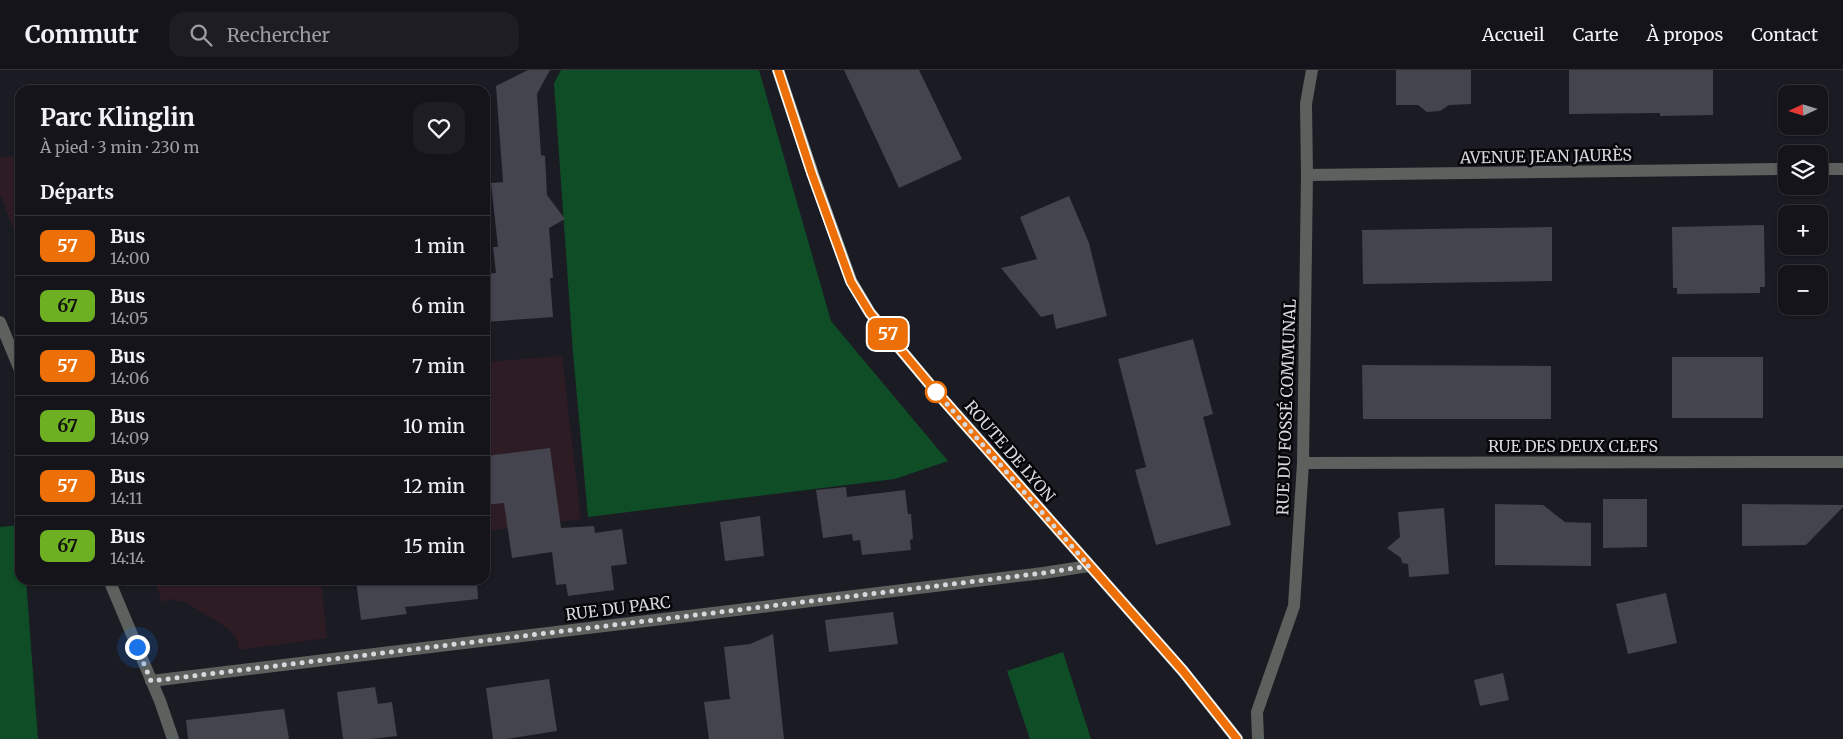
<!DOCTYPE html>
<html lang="fr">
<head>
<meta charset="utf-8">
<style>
	:root { --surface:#14141a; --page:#1d1d23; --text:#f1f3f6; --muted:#9d9ea2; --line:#333339 }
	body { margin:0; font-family:Merriweather,serif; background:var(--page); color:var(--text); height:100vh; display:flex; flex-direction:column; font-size:19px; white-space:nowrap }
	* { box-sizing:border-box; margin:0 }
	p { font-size:16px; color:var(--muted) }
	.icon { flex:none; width:28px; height:28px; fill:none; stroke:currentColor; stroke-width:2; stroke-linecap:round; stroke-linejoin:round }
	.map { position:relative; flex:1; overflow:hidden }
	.drawer { position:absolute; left:15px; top:15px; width:475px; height:500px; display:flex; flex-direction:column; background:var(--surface); border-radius:15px; box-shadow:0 1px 4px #0004,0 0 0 1px var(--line) }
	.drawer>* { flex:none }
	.badge { padding:0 10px; border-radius:8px; font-size:18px; line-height:32px }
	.needle { width:32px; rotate:266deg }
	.buttons { position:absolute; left:1778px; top:15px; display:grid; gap:10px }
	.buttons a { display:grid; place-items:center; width:50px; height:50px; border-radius:10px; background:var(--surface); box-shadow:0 1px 4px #0004,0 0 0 1px var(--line); font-size:25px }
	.you { position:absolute; width:25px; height:25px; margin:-12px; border:4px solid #fff; border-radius:50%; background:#1a73e8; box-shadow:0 0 0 8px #1a73e833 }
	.map>.badge { position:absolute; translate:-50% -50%; box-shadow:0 0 0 2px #fff }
	h2 { padding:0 25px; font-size:19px; line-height:45px }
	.round { display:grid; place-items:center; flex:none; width:52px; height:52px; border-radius:15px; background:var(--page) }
	.overview { display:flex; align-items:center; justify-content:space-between; height:85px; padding:0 25px }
	h1 { font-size:24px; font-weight:700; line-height:38px }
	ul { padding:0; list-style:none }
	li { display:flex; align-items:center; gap:15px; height:60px; padding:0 25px; border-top:1px solid var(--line) }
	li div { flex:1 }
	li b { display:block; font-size:19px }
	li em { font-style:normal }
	li .badge { min-width:55px; font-weight:700; text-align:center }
	header { display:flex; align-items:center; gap:30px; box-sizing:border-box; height:70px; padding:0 25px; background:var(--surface); border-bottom:1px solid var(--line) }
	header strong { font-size:24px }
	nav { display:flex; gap:28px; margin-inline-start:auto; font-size:18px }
	.search { width:350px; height:45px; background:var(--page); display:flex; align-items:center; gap:12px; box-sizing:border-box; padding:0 18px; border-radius:15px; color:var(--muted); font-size:19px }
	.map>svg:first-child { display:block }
</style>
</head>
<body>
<header>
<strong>Commutr</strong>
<div class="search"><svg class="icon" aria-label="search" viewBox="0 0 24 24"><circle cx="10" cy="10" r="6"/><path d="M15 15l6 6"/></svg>Rechercher</div>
<nav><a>Accueil</a><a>Carte</a><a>À propos</a><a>Contact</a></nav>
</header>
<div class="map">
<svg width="1843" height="669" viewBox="0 0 1843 669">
	<rect width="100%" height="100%" fill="#1a1b23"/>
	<path fill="#2e1c24" d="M 20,86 L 20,176 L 0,124 L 0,87 Z
		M 562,286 L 581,449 L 485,461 L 485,292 Z
		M 154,510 L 321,510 L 327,568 L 239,580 L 238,571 L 233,564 L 226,557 L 185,532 L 170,529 L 162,532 Z"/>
	<path fill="#0f4d27" d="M 561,0 L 759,0 L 831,251 L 948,391 L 895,409 L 588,447 L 573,283 L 554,13 Z
		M 20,455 L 20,510 L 26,510 L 38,669 L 0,669 L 0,457 Z
		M 1063,582 L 1091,669 L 1030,669 L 1007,601 Z"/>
	<path fill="#43444e" d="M 528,0 L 550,0 L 537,24 L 541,85 L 545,86 L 547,125 L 565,149 L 549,158 L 553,208 L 550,208 L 553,247 L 485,252 L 485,204 L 496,203 L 493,177 L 498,177 L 491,113 L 503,112 L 496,16 Z
		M 844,0 L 919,0 L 962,89 L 899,118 Z
		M 1396,0 L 1471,0 L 1471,34 L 1449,35 L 1440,41 L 1427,42 L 1418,35 L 1396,35 Z
		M 1569,0 L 1713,0 L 1713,45 L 1660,46 L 1660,43 L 1569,44 Z
		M 1069,126 L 1089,173 L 1107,246 L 1056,259 L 1053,244 L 1041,247 L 1001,198 L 1037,189 L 1020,147 Z
		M 1764,155 L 1765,217 L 1760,217 L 1760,223 L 1677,224 L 1677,218 L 1673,218 L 1672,157 Z
		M 1552,157 L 1552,211 L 1363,214 L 1362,160 Z
		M 1193,269 L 1213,344 L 1203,347 L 1231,455 L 1156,475 L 1135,400 L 1146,397 L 1118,289 Z
		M 1672,287 L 1763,287 L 1763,348 L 1672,348 Z
		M 1362,295 L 1551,296 L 1551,349 L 1363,349 Z
		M 550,378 L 561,458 L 594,456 L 595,463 L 622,459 L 627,494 L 611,496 L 614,520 L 568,526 L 566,514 L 556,515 L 552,482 L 512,488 L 504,433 L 485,435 L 485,386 Z
		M 846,417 L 847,427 L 905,420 L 908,444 L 911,444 L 913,469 L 910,470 L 911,480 L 862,485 L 860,470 L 853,471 L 852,464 L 823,468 L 816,420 Z
		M 1603,429 L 1647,429 L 1647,477 L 1603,478 Z
		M 1495,434 L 1543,435 L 1565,452 L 1591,453 L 1591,496 L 1495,495 Z
		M 1742,434 L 1843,435 L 1843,437 L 1806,475 L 1742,476 Z
		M 1444,438 L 1449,504 L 1409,507 L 1408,494 L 1402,493 L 1401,488 L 1387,478 L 1400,467 L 1398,442 Z
		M 760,446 L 764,486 L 725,491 L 720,452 Z
		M 356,510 L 477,510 L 478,529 L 405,537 L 407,544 L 361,550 Z
		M 1666,523 L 1677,573 L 1628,584 L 1616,534 Z
		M 893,542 L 898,574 L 829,582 L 825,550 Z
		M 773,564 L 784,669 L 709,669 L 704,632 L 730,629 L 724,577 L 750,574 Z
		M 1503,603 L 1509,630 L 1480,636 L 1474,610 Z
		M 549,609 L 557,661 L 506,669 L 493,669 L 486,618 Z
		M 375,617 L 378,634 L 392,632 L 397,666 L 371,669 L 343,669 L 337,622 Z
		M 284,639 L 289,669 L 188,669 L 186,650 Z"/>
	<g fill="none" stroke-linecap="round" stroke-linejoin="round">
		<path stroke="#5d615d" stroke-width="12" d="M 1819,99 L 1843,99
			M 1307,105 L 1786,99
			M 0,252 L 20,300
			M 1303,393 L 1843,392
			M 109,510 L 160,631 L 173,669
			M 151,611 L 1043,503 L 1089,496
			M 1258,669 L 1257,642 L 1294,536 L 1303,393 L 1307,105 L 1306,34 L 1312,0"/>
		<path stroke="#9fa7a0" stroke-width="12" d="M 778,0 L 813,105 L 851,211 L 870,243 L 932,317 L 1183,601 L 1237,669"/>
	</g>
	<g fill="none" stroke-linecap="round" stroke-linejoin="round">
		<g stroke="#fff" stroke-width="11">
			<path id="line" d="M 778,0 L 812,104 L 851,212 L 870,243 L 932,317 L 1183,601 L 1237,669"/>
		</g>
		<use href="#line" stroke="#ec7007" stroke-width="8"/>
		<path stroke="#d7d8de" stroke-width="5" stroke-dasharray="0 9" d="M 137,577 L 151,611 L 1043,503 L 1089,496 L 932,317 L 936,322"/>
	</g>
	<circle fill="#fff" stroke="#ec7007" stroke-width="2.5" cx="936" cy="322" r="10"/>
	<g text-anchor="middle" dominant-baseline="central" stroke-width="5" stroke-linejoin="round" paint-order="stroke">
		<g font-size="16" fill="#d7d8de" stroke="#060609">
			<text transform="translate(1546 86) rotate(-1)">AVENUE JEAN JAURÈS</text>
			<text transform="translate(1286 337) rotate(-88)">RUE DU FOSSÉ COMMUNAL</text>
			<text x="1573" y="376">RUE DES DEUX CLEFS</text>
			<text transform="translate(1010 381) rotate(49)">ROUTE DE LYON</text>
			<text transform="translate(618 538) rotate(-7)">RUE DU PARC</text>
		</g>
	</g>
</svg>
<div class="buttons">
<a><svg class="needle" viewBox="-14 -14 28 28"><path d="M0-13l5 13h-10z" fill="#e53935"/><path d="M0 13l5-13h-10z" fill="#9d9ea2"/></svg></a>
<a><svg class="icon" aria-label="layers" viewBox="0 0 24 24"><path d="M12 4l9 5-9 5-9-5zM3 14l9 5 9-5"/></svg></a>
<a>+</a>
<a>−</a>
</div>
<div class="you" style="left:137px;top:577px"></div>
<b class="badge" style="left:888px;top:264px;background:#ec7007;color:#fff">57</b>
<section class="drawer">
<div class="overview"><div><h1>Parc Klinglin</h1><p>À pied · 3 min · 230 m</p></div><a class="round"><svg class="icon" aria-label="heart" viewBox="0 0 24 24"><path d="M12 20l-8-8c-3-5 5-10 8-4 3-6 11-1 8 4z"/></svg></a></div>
<h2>Départs</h2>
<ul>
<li><span class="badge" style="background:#ec7007;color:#fff">57</span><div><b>Bus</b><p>14:00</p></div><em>1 min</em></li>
<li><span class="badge" style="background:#6db122;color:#111">67</span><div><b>Bus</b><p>14:05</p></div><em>6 min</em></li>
<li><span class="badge" style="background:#ec7007;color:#fff">57</span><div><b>Bus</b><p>14:06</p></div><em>7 min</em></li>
<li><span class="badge" style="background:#6db122;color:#111">67</span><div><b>Bus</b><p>14:09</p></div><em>10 min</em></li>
<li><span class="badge" style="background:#ec7007;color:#fff">57</span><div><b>Bus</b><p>14:11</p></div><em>12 min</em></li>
<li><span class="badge" style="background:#6db122;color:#111">67</span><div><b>Bus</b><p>14:14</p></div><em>15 min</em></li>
</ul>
</section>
</div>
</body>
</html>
